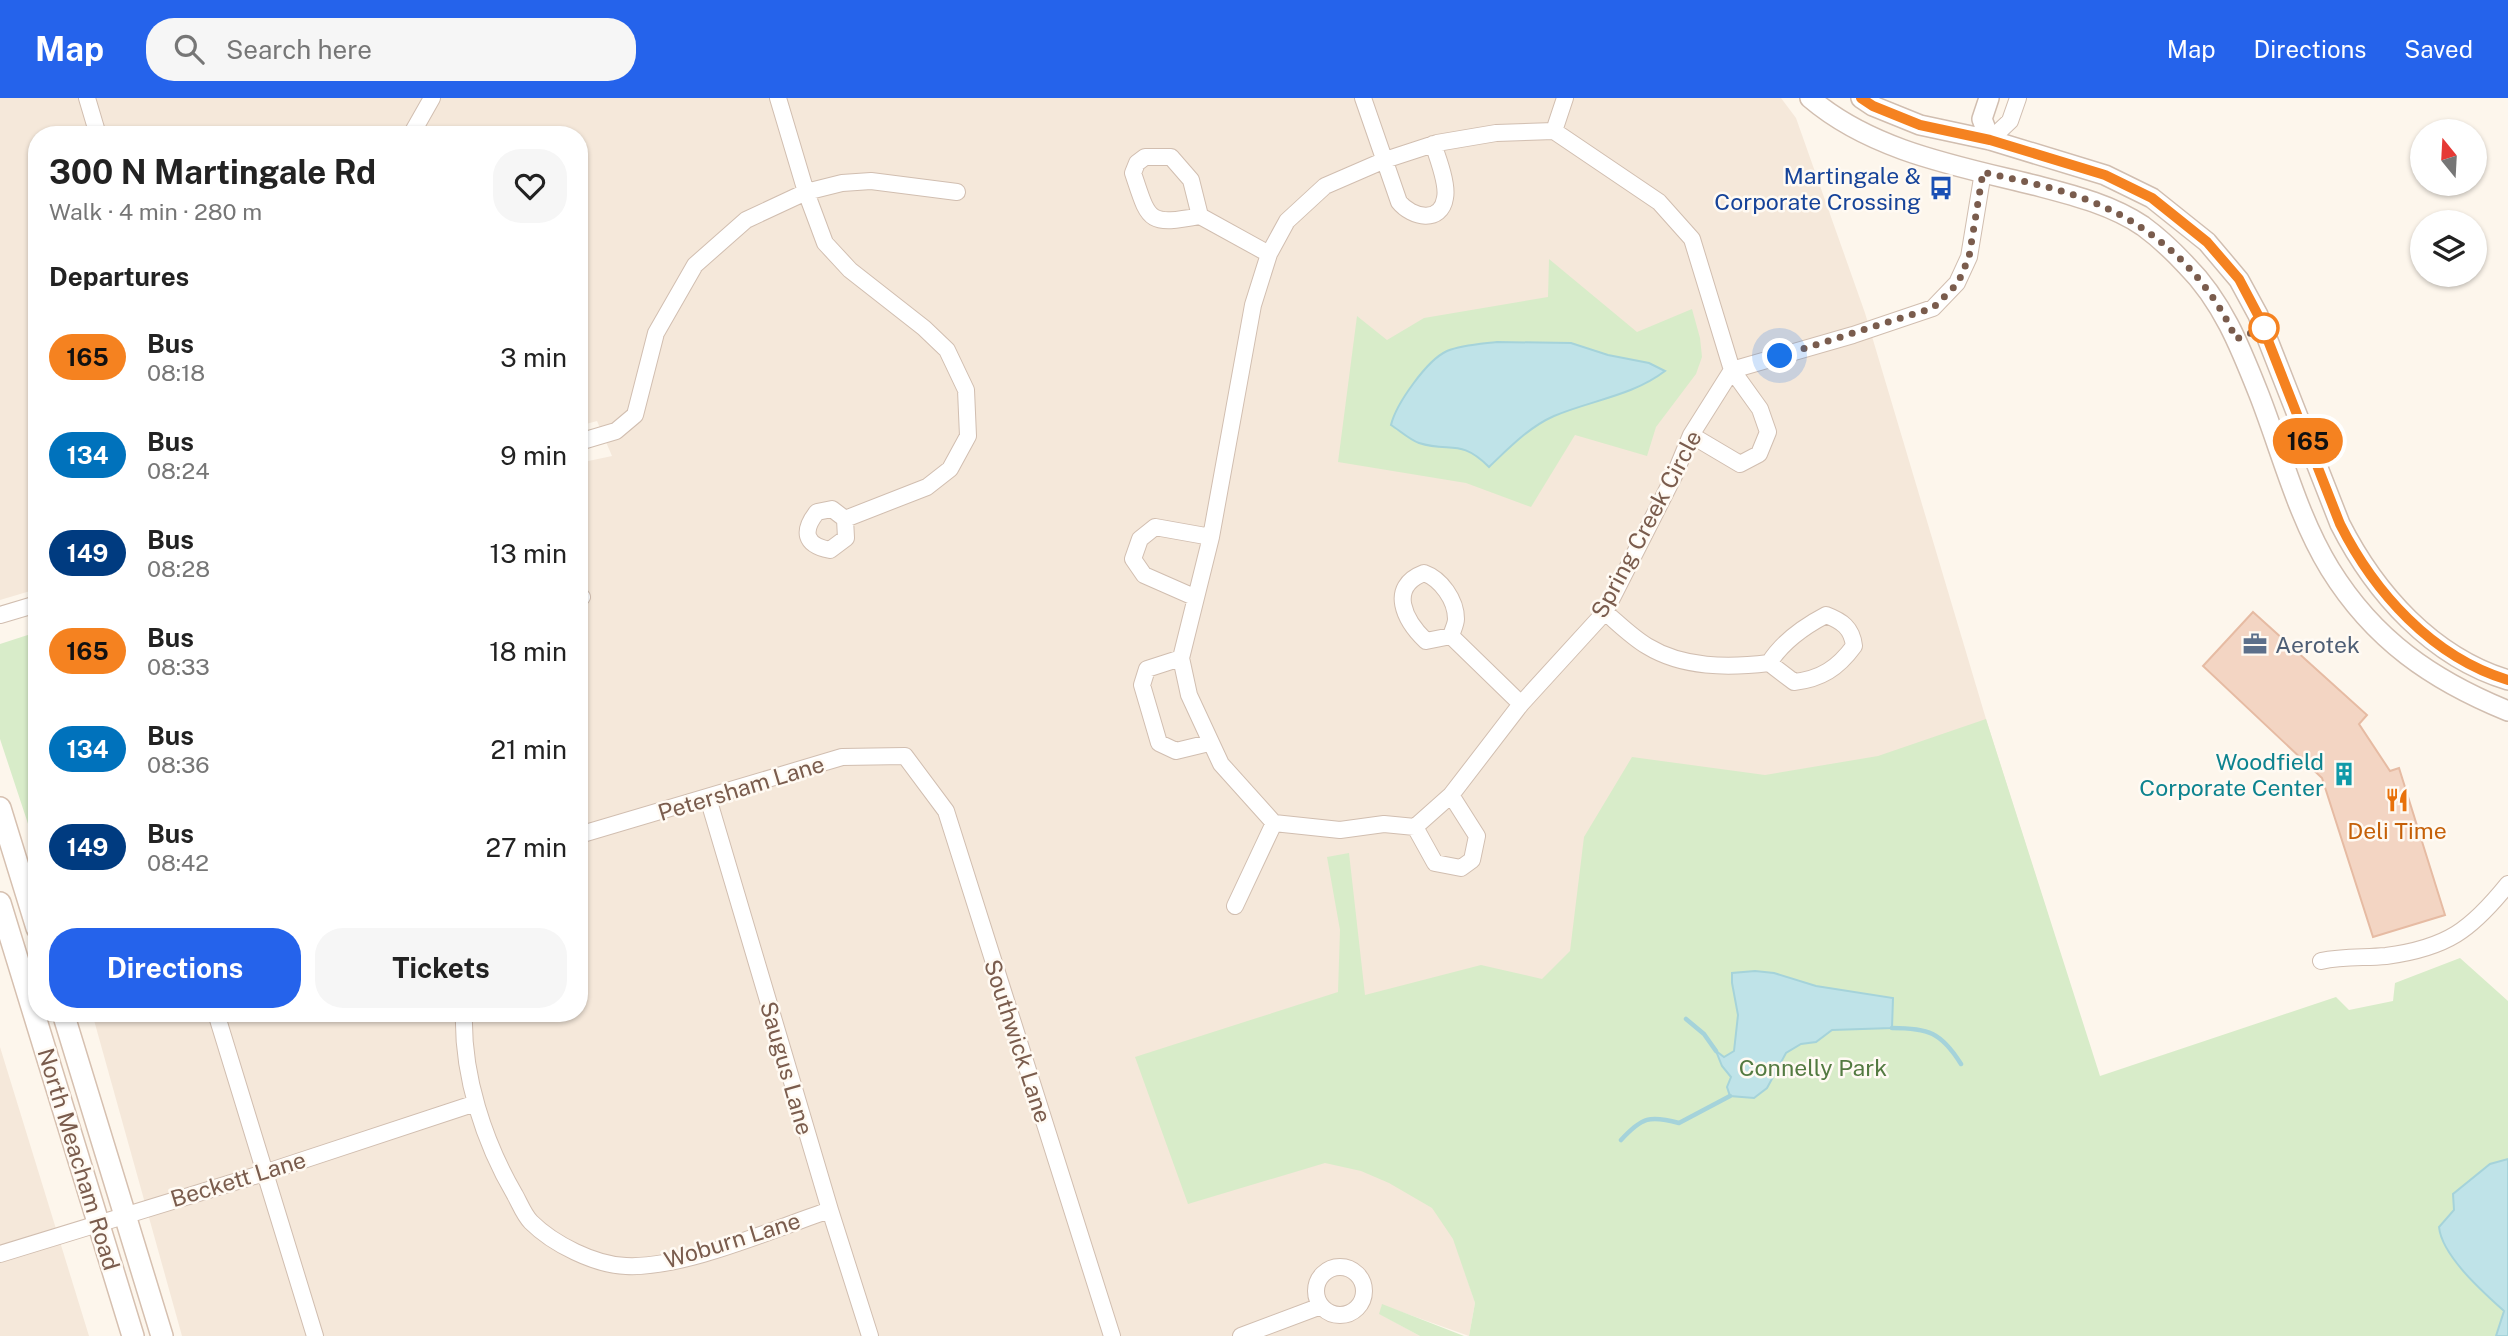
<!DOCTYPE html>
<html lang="en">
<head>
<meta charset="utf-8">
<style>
	:root { --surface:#fff; --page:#f6f6f6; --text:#222; --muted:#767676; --accent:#2563eb }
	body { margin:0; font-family:"Public Sans",sans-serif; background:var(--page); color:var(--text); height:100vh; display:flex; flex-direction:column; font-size:26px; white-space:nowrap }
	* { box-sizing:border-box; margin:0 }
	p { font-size:23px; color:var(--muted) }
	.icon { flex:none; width:38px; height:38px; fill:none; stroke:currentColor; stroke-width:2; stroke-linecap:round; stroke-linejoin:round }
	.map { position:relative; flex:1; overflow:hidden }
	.sheet { position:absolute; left:28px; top:28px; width:560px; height:896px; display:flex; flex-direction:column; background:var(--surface); border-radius:28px; box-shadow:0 2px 5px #0004 }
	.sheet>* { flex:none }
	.badge { padding:0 14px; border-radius:23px; font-size:24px; line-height:46px }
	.needle { width:46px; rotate:342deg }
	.buttons { position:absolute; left:2410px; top:21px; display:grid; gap:14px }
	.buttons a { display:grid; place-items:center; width:77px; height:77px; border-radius:50%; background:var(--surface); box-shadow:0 2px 5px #0004; font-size:35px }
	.you { position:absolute; width:35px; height:35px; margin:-18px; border:5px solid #fff; border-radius:50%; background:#1a73e8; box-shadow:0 0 0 10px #1a73e833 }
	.map>.badge { position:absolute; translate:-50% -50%; box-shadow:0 0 0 4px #fff }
	h2 { padding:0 21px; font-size:26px; line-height:63px }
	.round { display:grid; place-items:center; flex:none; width:74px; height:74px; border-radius:28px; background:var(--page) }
	.head { display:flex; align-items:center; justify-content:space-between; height:119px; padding:0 21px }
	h1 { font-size:33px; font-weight:700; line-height:52px }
	.button { display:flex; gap:14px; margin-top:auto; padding:14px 21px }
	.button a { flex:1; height:80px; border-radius:28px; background:var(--accent); color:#fff; font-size:28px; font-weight:700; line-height:80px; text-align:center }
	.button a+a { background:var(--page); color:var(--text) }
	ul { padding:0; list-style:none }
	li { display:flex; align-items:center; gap:21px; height:98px; padding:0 21px }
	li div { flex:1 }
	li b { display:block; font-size:26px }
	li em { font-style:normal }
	li .badge { min-width:77px; font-weight:700; text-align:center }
	header { display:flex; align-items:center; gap:42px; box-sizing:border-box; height:98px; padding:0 35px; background:var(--accent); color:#fff }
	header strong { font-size:33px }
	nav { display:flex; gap:38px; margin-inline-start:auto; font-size:24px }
	.search { width:490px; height:63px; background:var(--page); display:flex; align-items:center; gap:18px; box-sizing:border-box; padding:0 24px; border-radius:28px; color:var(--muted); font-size:26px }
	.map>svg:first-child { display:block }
</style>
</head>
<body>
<header>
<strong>Map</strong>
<div class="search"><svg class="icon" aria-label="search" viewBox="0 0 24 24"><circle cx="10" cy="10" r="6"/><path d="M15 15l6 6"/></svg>Search here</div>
<nav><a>Map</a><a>Directions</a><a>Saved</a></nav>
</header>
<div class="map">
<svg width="2508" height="1238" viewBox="0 0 2508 1238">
	<rect width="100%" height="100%" fill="#fdf6ec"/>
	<path fill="#f5e8da" d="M 0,0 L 1781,0 L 1796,20 L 1865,215 L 1986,621 L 2099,978 L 1463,1168 L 1475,1205 L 1469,1238 L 1382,1207 L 1380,1216 L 1420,1238 L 182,1238 L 92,915 L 579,915 L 579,365 L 612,358 L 597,323 L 579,328 L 579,37 L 37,37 L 37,491 L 0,502 Z
		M 0,949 L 89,1238 L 0,1238 Z"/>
	<path fill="#d8ecc9" d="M 1549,161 L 1637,234 L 1692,211 L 1700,240 L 1702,259 L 1696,276 L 1656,329 L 1647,358 L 1575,337 L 1531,409 L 1466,385 L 1338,364 L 1357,218 L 1387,242 L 1424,220 L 1548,199 Z
		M 37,534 L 37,753 L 0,641 L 0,546 Z
		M 1986,621 L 2100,978 L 2336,899 L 2349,912 L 2393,903 L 2395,885 L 2460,860 L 2508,903 L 2508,1238 L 1469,1238 L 1475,1205 L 1453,1141 L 1432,1110 L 1389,1085 L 1361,1073 L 1325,1065 L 1188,1106 L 1135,959 L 1338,894 L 1340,832 L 1327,759 L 1349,755 L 1365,897 L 1481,867 L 1542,881 L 1570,853 L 1584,739 L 1632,659 L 1765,677 L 1878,658 Z
		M 1382,1206 L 1464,1238 L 1420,1238 L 1379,1216 Z"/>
	<path fill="#bfe3e8" stroke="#a5d3da" stroke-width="2" d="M 1497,244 L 1571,245 L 1608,257 L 1649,265 L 1665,273 C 1632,298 1592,302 1554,318 C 1529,329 1509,350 1489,369 C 1460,340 1451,355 1419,345 C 1410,342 1399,332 1391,327 C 1396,306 1427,262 1447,253 C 1462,247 1481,246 1497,244 Z
		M 1755,873 L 1774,875 L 1816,888 L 1893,900 L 1892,930 L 1832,932 L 1816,944 L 1801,946 L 1786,955 L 1767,990 L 1754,1000 L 1730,998 L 1727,989 L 1731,979 L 1722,968 L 1716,953 L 1724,959 L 1734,953 L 1738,917 L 1732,885 L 1732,875 Z
		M 2508,1061 L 2508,1238 L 2496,1238 L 2504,1213 C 2483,1194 2442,1158 2439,1129 L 2454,1112 L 2453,1096 L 2490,1066 Z"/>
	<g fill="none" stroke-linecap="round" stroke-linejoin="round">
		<path stroke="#a5d3da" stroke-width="4.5" d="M 1686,921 L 1704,936 L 1716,953
			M 1892,930 C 1928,930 1941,934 1961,966
			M 1621,1042 C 1642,1019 1650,1017 1679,1025 L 1730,998"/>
	</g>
	<path fill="#f3d5c3" stroke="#e6bba3" stroke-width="2" d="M 2253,514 L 2367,617 L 2359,626 L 2390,673 L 2399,670 L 2445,817 L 2373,839 L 2322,680 L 2203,568 Z"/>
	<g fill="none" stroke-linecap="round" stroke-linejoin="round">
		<g stroke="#d1beb0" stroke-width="18">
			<path id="minor" d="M 87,0 L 98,37
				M 778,0 L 806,94 L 825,145 L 850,172 L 924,230 L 947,252 L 966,292 L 968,338 L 950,371 L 927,389 L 845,421 L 832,411 L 817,414 C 802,433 804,447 830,452 L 846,440 L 845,421
				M 1363,0 L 1399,104 C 1412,120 1441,126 1445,100 C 1448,87 1438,60 1433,46
				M 1554,33 L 1659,104 L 1692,141 L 1732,272 L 1691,337 L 1674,378 L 1605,514 L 1521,606 L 1451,697 L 1415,729 L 1384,726 L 1340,732 L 1274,725 L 1221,666 L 1189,597 L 1181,560 L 1211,439 L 1253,207 L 1269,156 L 1287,123 L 1325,88 L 1385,62 L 1437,45 L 1496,35 Z
				M 1554,33 L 1565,0
				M 411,37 L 432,0
				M 1990,42 L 2010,23 L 2018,0
				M 1200,118 L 1191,82 L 1171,59 L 1145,59 L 1137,65 L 1133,75 C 1149,123 1147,128 1200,118 L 1269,156
				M 1691,337 L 1740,366 L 1759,356 L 1768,334 L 1760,311 L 1732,272 L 1853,237 L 1933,210 L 1957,185 L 1969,159 L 1983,74
				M 579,344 L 616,333 L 635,317 L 656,235 L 695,167 L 746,122 L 806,94 L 842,85 L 871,83 L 957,94
				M 1424,475 C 1441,481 1456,502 1456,521 C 1456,526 1452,534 1451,538 L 1426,543 C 1405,523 1387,489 1424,475 Z
				M 579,498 L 582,499
				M 1194,499 L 1144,477 L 1133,461 L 1140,441 L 1155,429 L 1211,439
				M 1605,514 C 1619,526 1632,539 1647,548 C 1683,570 1728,570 1769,565
				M 0,517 L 37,506
				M 1826,517 C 1842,523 1852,530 1854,548 C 1838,570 1821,581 1794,584 L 1769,565 C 1783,543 1803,529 1826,517 Z
				M 1451,538 L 1521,606
				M 1181,560 L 1147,571 L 1142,587 L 1159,645 L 1176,653 L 1209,645
				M 708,700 L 830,1112 L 870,1238
				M 1415,729 L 1435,765 L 1461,770 L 1472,762 L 1477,738 L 1451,697
				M 579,737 L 842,659 L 905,658 L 946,713 L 1112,1238
				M 1235,808 L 1274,725
				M 2321,863 C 2343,858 2365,860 2386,858 C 2447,850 2471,832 2508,786
				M 216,915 L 315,1238
				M 464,915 C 462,977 484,1044 515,1097 C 520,1106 524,1117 531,1124 C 553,1146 595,1167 626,1168 C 683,1171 773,1131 830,1112
				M 0,1156 L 264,1075 L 476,1005
				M1316 1193a24 24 0 1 1 48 0a24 24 0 1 1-48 0Z
				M 1241,1238 L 1321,1208"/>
		</g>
		<g stroke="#d1beb0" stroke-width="22">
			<path id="tertiary" d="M 1810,0 C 1872,53 1957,68 2034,87 C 2072,97 2110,106 2143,128 C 2158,139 2173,153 2186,167 C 2223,204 2241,251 2260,299 C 2282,356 2298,419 2330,471 C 2374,542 2432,582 2508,613
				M 1861,0 L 1873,8 L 1920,27 L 1990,42 L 2105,77 L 2152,100 L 2207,144 L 2239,182 L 2258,217 L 2340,426 C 2375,495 2432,559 2508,582
				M 1989,0 L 1982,21 L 1990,42"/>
		</g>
		<g stroke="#d6c0b0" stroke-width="24">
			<path id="secondary" d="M 0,710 L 37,830
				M 0,805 L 133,1238
				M 63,915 L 162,1238"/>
		</g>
		<use href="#minor" stroke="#fff" stroke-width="16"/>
		<use href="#tertiary" stroke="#fff" stroke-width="19"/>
		<use href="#secondary" stroke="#fff" stroke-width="21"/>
	</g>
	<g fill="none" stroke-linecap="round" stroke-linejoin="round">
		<g stroke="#fff" stroke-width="16">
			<path id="line" d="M 1861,0 L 1873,8 L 1920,27 L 1990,42 L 2105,77 L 2152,100 L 2207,144 L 2239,181 L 2258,217 L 2340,426 C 2374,494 2432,559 2508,582"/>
		</g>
		<use href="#line" stroke="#f58220" stroke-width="10"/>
		<path stroke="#7a5c4d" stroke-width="7" stroke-dasharray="0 12.6" d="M 1780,258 L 1933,210 L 1958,185 L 1969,159 L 1983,74 C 2016,82 2050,88 2082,100 C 2150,124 2207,175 2236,241 L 2264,230"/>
	</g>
	<defs>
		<g id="bus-bare" transform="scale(1.89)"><path d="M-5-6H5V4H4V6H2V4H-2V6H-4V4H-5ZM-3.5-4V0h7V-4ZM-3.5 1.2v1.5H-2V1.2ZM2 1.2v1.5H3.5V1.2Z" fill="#1a4fb4" stroke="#fffaf3" stroke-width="2.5" paint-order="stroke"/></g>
		<g id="office-bare" transform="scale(1.89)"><path d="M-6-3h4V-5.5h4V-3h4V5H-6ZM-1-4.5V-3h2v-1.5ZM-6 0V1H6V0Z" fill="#5c6f8a" stroke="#fffaf3" stroke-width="2.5" paint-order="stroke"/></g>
		<g id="building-bare" transform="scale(1.89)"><path d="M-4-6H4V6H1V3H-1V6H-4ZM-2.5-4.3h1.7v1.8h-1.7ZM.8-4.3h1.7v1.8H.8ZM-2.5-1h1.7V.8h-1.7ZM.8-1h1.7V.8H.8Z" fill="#0f9aa8" stroke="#fffaf3" stroke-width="2.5" paint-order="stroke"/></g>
		<g id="restaurant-bare" transform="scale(1.89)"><path d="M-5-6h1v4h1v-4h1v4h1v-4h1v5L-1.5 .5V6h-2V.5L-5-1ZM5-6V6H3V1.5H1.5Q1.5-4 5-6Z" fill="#e8710a" stroke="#fffaf3" stroke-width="2.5" paint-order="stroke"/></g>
	</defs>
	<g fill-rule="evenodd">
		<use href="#bus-bare" x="1941" y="90"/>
		<use href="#office-bare" x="2255" y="546"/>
		<use href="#building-bare" x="2344" y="676"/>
		<use href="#restaurant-bare" x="2397" y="702"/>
	</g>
	<circle fill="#fff" stroke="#f58220" stroke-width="3.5" cx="2264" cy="230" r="14"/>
	<g text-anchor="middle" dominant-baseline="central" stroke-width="5" stroke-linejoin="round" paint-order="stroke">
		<g font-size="23" fill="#164399" stroke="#fffaf3" text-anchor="end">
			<text x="1921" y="77">Martingale &amp;<tspan x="1921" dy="26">Corporate Crossing</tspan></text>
		</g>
		<g font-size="23" fill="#7a5c4d" stroke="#fffaf3">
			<text transform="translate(1646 426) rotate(-62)">Spring Creek Circle</text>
			<text transform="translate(741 690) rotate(-17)">Petersham Lane</text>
			<text transform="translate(1018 943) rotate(72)">Southwick Lane</text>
			<text transform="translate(787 970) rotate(74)">Saugus Lane</text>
			<text transform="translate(79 1061) rotate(73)">North Meacham Road</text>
			<text transform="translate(238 1081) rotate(-17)">Beckett Lane</text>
			<text transform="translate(732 1142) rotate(-17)">Woburn Lane</text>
		</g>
		<g font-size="23" fill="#4e5e75" stroke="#fffaf3" text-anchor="start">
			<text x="2275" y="546">Aerotek</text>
		</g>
		<g font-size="23" fill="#0d838f" stroke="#fffaf3" text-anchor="end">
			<text x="2324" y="663">Woodfield<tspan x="2324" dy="26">Corporate Center</tspan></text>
		</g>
		<g font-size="23" fill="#c56008" stroke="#fffaf3">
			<text x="2397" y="732">Deli Time</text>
		</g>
		<g font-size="23" fill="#537a41" stroke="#fffaf3">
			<text x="1813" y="969">Connelly Park</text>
		</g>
	</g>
</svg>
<div class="buttons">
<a><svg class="needle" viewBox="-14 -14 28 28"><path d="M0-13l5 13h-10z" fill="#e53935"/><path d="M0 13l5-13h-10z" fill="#767676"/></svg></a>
<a><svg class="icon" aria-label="layers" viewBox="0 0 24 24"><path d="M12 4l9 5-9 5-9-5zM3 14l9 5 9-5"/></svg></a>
</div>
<div class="you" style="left:1780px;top:258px"></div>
<b class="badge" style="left:2308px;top:343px;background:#f58220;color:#111">165</b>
<section class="sheet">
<div class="head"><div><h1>300 N Martingale Rd</h1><p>Walk · 4 min · 280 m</p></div><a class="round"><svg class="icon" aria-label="heart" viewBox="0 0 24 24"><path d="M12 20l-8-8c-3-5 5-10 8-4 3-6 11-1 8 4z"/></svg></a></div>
<h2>Departures</h2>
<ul>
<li><span class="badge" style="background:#f58220;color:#111">165</span><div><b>Bus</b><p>08:18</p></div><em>3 min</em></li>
<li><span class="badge" style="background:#0072bc;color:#fff">134</span><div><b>Bus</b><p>08:24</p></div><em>9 min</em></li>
<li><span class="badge" style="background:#003b80;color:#fff">149</span><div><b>Bus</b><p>08:28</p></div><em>13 min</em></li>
<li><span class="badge" style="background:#f58220;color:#111">165</span><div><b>Bus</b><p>08:33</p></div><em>18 min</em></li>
<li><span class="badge" style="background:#0072bc;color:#fff">134</span><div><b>Bus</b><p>08:36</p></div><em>21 min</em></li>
<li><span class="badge" style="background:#003b80;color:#fff">149</span><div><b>Bus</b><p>08:42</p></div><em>27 min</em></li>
</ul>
<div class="button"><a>Directions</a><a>Tickets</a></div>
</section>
</div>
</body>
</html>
